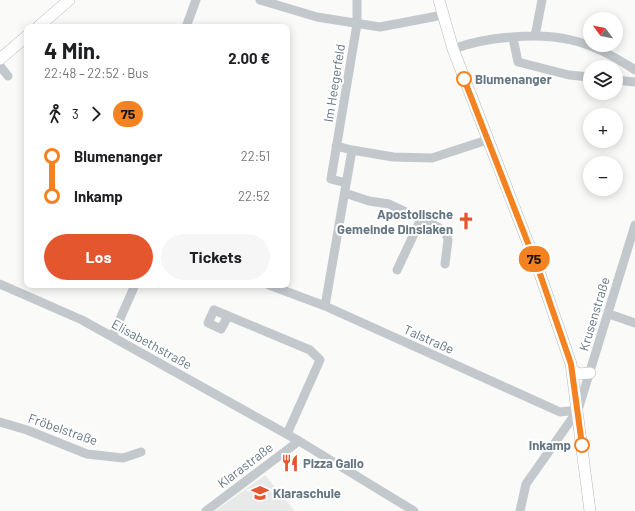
<!DOCTYPE html>
<html lang="de">
<head>
<meta charset="utf-8">
<style>
	:root { --surface:#fff; --page:#f6f6f6; --text:#202124; --muted:#757577; --accent:#e4572e }
	body { margin:0; font-family:Barlow,sans-serif; background:var(--page); color:var(--text); height:100vh; display:flex; flex-direction:column; font-size:15px; white-space:nowrap }
	* { box-sizing:border-box; margin:0 }
	p { font-size:13px; color:var(--muted) }
	.icon { flex:none; width:22px; height:22px; fill:none; stroke:currentColor; stroke-width:2; stroke-linecap:round; stroke-linejoin:round }
	.map { position:relative; flex:1; overflow:hidden }
	.drawer { position:absolute; left:24px; top:24px; width:266px; height:264px; display:flex; flex-direction:column; background:var(--surface); border-radius:8px; box-shadow:0 2px 10px #0003 }
	.drawer>* { flex:none }
	.badge { padding:0 8px; border-radius:13px; font-size:14px; line-height:26px }
	.needle { width:26px; rotate:302deg }
	.fabs { position:absolute; left:583px; top:12px; display:grid; gap:8px }
	.fabs a { display:grid; place-items:center; width:40px; height:40px; border-radius:50%; background:var(--surface); box-shadow:0 2px 10px #0003; font-size:20px }
	.map>.badge { position:absolute; translate:-50% -50%; box-shadow:0 0 0 2px #fff }
	.legs { display:flex; align-items:center; gap:6px; height:44px; padding:0 20px; font-size:13px }
	.legs p { margin-inline-start:auto }
	.overview { display:flex; align-items:center; justify-content:space-between; height:68px; padding:0 20px }
	h1 { font-size:22px; font-weight:700; line-height:30px }
	.primary-button { display:flex; gap:8px; margin-top:auto; padding:8px 20px }
	.primary-button a { flex:1; height:46px; border-radius:24px; background:var(--accent); color:#fff; font-size:16px; font-weight:700; line-height:46px; text-align:center }
	.primary-button a+a { background:var(--page); color:var(--text) }
	ul { padding:0 20px; list-style:none }
	li { display:flex; align-items:center; gap:14px; height:40px; font-size:15px }
	li i { display:grid; place-items:center; width:6px; height:100%; margin:0 5px; background:currentColor }
	li i::after { content:''; width:10px; height:10px; margin:-5px; border:3px solid; border-radius:50%; background:var(--surface) }
	li p { margin-inline-start:auto }
	li:first-child i { background:linear-gradient(#0000 50%,currentColor 0) }
	li:last-child i { background:linear-gradient(currentColor 50%,#0000 0) }
	.map>svg:first-child { display:block }
</style>
</head>
<body>
<div class="map">
<svg width="635" height="511" viewBox="0 0 635 511">
	<rect width="100%" height="100%" fill="#fafaf8"/>
	<path fill="#e8e9e9" d="M 265,475 L 295,511 L 215,511 Z"/>
	<g fill="none" stroke-linecap="round" stroke-linejoin="round">
		<g stroke="#b5babe" stroke-width="12">
			<path id="major" d="M 439,0 L 453,49 L 540,274 L 571,364 L 590,511
				M 38,27 L 69,0
				M 0,59 L 27,36
				M 572,370 L 579,374 L 590,373"/>
		</g>
		<path stroke="#c3c8cc" stroke-width="9" d="M 260,0 L 317,17 L 380,27 L 443,15
			M 186,27 L 196,0
			M 535,36 L 542,0
			M 513,38 L 518,62 L 569,75 L 590,77
			M 453,49 C 485,37 538,32 571,40 C 593,45 617,58 635,70
			M 0,66 L 8,76
			M 616,80 L 635,82
			M 352,150 L 393,157 L 432,158 L 487,140
			M 346,183 L 331,179 L 357,24 L 357,0
			M 345,193 L 369,201 L 389,204 L 438,227 L 446,233 L 448,240 L 445,264
			M 397,270 L 421,219
			M 0,284 L 82,320 L 299,441 L 414,511
			M 269,285 L 325,306 L 560,412 L 578,410
			M 325,306 L 352,150 L 336,146
			M 609,314 L 635,323
			M 228,316 L 221,329 L 208,323 L 214,310 L 310,350 L 320,360 L 287,434
			M 112,337 L 135,285
			M 0,422 L 27,430 L 87,454 L 123,458 L 141,452
			M 206,511 L 299,441
			M 520,511 L 526,484 L 578,410 L 635,225"/>
		<use href="#major" stroke="#fff" stroke-width="11"/>
	</g>
	<g fill="none" stroke-linecap="round" stroke-linejoin="round">
		<g stroke="#fff" stroke-width="9">
			<path id="line-1" d="M 464,79 L 540,274 L 571,364 L 582,445"/>
		</g>
		<use href="#line-1" stroke="#f58220" stroke-width="6"/>
	</g>
	<defs>
		<g id="church-bare" transform="scale(1.38)"><path d="M-1.2-6h2.4v3.5h3.3v2.4h-3.3V6h-2.4V-.1h-3.3v-2.4h3.3Z" fill="#e4572e" stroke="#fff" stroke-width="2.5" paint-order="stroke"/></g>
		<g id="restaurant-bare" transform="scale(1.38)"><path d="M-5-6h1v4h1v-4h1v4h1v-4h1v5L-1.5 .5V6h-2V.5L-5-1ZM5-6V6H3V1.5H1.5Q1.5-4 5-6Z" fill="#e4572e" stroke="#fff" stroke-width="2.5" paint-order="stroke"/></g>
		<g id="school-bare" transform="scale(1.38)"><path d="M0-5L7-2L0 1L-7-2ZM-4 1L0 2.5L4 1V4Q0 6-4 4Z" fill="#e4572e" stroke="#fff" stroke-width="2.5" paint-order="stroke"/></g>
	</defs>
	<g fill-rule="evenodd">
		<use href="#church-bare" x="466" y="221"/>
		<use href="#restaurant-bare" x="290" y="463"/>
		<use href="#school-bare" x="260" y="493"/>
	</g>
	<g fill="#fff" stroke="#f58220" stroke-width="2">
		<circle cx="464" cy="79" r="7"/>
		<circle cx="582" cy="445" r="7"/>
	</g>
	<g text-anchor="middle" dominant-baseline="central" stroke-width="4" stroke-linejoin="round" paint-order="stroke">
		<g font-size="13" font-weight="bold" fill="#657683" stroke="#fff" text-anchor="start">
			<text x="475" y="79">Blumenanger</text>
			<text x="571" y="445" text-anchor="end">Inkamp</text>
		</g>
		<g font-size="13" fill="#657683" stroke="#fff">
			<text transform="translate(334 83) rotate(-81)">Im Heegerfeld</text>
			<text transform="translate(594 314) rotate(-73)">Krusenstraße</text>
			<text transform="translate(429 339) rotate(24)">Talstraße</text>
			<text transform="translate(152 344) rotate(29)">Elisabethstraße</text>
			<text transform="translate(63 429) rotate(19)">Fröbelstraße</text>
			<text transform="translate(245 465) rotate(-37)">Klarastraße</text>
		</g>
		<g font-size="13" font-weight="bold" fill="#657683" stroke="#fff" text-anchor="start">
			<text x="453" y="214" text-anchor="end">Apostolische<tspan x="453" dy="15">Gemeinde Dinslaken</tspan></text>
			<text x="303" y="463">Pizza Gallo</text>
			<text x="273" y="493">Klaraschule</text>
		</g>
	</g>
</svg>
<div class="fabs">
<a><svg class="needle" viewBox="-14 -14 28 28"><path d="M0-13l5 13h-10z" fill="#e53935"/><path d="M0 13l5-13h-10z" fill="#757577"/></svg></a>
<a><svg class="icon" aria-label="layers" viewBox="0 0 24 24"><path d="M12 4l9 5-9 5-9-5zM3 14l9 5 9-5"/></svg></a>
<a>+</a>
<a>−</a>
</div>
<b class="badge" style="left:534px;top:259px;background:#f58220;color:#111">75</b>
<section class="drawer">
<div class="overview"><div><h1>4 Min.</h1><p>22:48 – 22:52 · Bus</p></div><b>2.00 €</b></div>
<div class="legs"><svg class="icon" aria-label="walk" viewBox="0 0 24 24"><circle cx="13" cy="4" r="2"/><path d="M13 8l-2 6 4 7M11 14l-3 7M7 12l3-4h3l4 4"/></svg>3<svg class="icon" aria-label="forward" viewBox="0 0 24 24"><path d="M9 5l7 7-7 7"/></svg><b class="badge" style="background:#f58220;color:#111">75</b></div>
<ul>
<li><i style="color:#f58220"></i><b>Blumenanger</b><p>22:51</p></li>
<li><i style="color:#f58220"></i><b>Inkamp</b><p>22:52</p></li>
</ul>
<div class="primary-button"><a>Los</a><a>Tickets</a></div>
</section>
</div>
</body>
</html>
